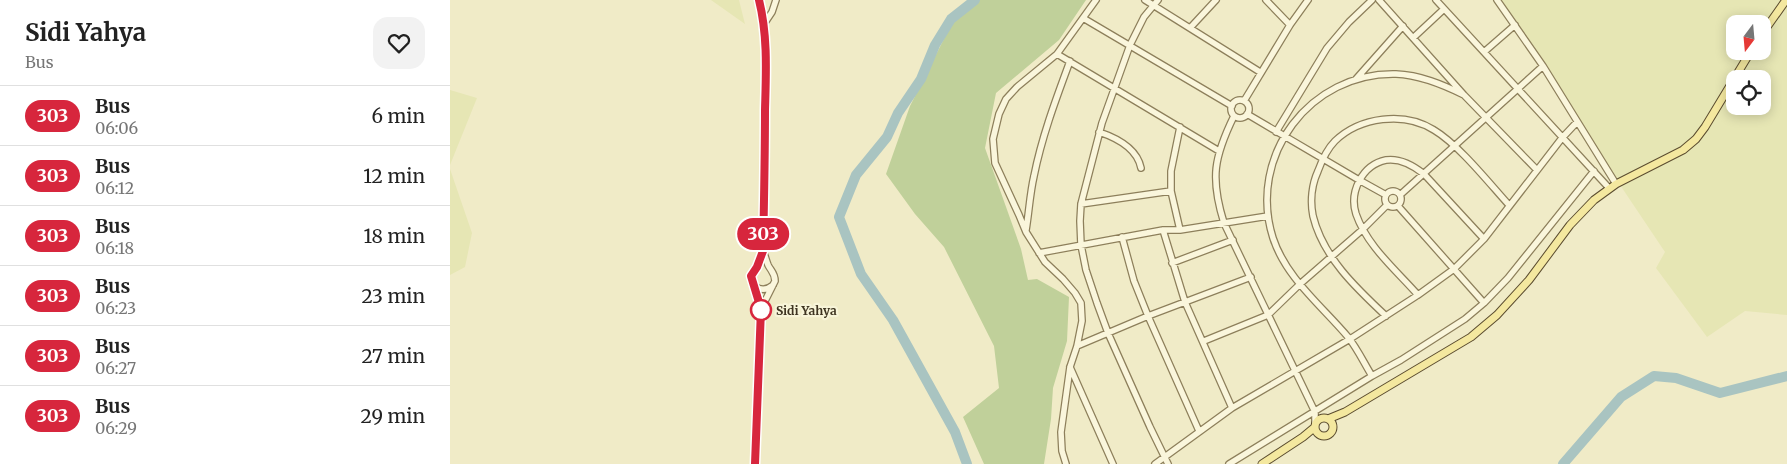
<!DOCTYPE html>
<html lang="en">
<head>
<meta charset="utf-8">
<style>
	:root { --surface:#fff; --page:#f2f2f2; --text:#222; --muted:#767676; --line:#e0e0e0 }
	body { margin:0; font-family:Merriweather,serif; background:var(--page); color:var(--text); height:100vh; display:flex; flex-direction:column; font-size:19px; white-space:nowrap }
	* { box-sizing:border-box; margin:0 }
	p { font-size:16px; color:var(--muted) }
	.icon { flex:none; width:28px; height:28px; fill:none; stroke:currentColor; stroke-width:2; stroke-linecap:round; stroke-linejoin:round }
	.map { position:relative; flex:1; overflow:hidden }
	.panel { display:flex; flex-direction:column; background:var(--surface); width:450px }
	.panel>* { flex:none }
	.badge { padding:0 10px; border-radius:16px; font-size:18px; line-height:32px }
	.needle { width:32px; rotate:196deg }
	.fabs { position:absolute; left:1276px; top:15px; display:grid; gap:10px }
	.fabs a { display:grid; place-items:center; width:45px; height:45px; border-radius:10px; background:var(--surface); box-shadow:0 2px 12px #0003; font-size:25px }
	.map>.badge { position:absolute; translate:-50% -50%; box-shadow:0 0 0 2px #fff }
	.round { display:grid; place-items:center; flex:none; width:52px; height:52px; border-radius:15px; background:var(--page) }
	.headline { display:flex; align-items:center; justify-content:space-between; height:85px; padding:0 25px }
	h1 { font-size:24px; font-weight:700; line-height:38px }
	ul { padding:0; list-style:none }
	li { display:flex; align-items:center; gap:15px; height:60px; padding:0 25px; border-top:1px solid var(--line) }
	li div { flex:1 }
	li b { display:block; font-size:19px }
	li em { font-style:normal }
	li .badge { min-width:55px; font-weight:700; text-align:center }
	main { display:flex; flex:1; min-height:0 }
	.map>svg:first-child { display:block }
</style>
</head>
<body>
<main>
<section class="panel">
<div class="headline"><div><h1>Sidi Yahya</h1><p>Bus</p></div><a class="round"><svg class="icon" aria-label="heart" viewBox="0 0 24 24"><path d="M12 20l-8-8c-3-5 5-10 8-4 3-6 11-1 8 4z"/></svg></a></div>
<ul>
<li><span class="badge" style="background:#d7263d;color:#fff">303</span><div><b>Bus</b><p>06:06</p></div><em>6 min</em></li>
<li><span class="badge" style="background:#d7263d;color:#fff">303</span><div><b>Bus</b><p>06:12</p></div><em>12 min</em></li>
<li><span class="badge" style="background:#d7263d;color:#fff">303</span><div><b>Bus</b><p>06:18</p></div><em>18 min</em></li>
<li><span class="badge" style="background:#d7263d;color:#fff">303</span><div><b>Bus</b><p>06:23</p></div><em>23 min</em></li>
<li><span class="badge" style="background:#d7263d;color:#fff">303</span><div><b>Bus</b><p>06:27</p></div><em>27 min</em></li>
<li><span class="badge" style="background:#d7263d;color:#fff">303</span><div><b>Bus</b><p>06:29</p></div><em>29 min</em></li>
</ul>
</section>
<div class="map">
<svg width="1337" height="464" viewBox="0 0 1337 464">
	<rect width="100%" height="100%" fill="#f0ebc7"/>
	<path fill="#e6e6b4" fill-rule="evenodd" d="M 261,0 L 289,0 L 295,24 Z
		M 1048,0 L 1337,0 L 1337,315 L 1295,311 L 1257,337 L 1206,268 L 1215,252 L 1054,12 ZM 1285,24 L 1312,24 L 1312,51 L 1285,51 ZM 1285,79 L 1312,79 L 1312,106 L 1285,106 Z
		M 0,90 L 27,98 L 0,165 Z
		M 0,169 L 22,233 L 15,267 L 0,275 Z"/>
	<path fill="#c0d09a" d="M 520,0 L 636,0 L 609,40 L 546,93 L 535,148 L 571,249 L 578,280 L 587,279 L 619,297 L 617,341 L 603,388 L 601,419 L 594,464 L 534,464 L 513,417 L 549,388 L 544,346 L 494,247 L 465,214 L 436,174 L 460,106 L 501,25 Z"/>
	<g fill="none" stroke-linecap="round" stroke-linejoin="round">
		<path stroke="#a9c4c1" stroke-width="10" d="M 517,464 L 505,432 L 443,320 L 411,274 L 389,217 L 406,175 L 437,137 L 448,113 L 471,79 L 485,45 L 501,19 L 525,0
			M 1113,464 L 1171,397 L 1204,376 L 1226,378 L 1270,393 L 1337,376"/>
		<g stroke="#8d7f5b" stroke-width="8">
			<path id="minor" d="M 309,0 L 314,24 L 316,42 L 313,251 L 307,267 L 301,276 L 311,309
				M 695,0 L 810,72
				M 708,0 L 694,17 L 680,45 L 652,123 L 631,204 L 630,221 L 631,245 L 636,270 L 647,303 L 658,333 L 700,427 L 718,464
				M 816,0 L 840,25
				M 929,0 L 1014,95 L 1087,170
				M 986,0 L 1159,188
				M 1047,0 L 1093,66 L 1166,184
				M 633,18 L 782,106
				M 314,24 L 322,12 L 326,0
				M 740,28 L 766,0
				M 964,37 L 994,9
				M 1034,52 L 1065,25
				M 607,54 L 769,151
				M 906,79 L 953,26
				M781 109a9 9 0 1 1 18 0a9 9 0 1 1-18 0Z
				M 794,101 L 840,25 L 858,0
				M 797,114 L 909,180 L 936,195
				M 784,116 C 764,157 760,178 774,223 L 865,412 L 865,424
				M 730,127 L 721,171 L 721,191 L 730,230
				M 649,132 C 667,138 687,148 691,168
				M 826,132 L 877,48 L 899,22 L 922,0
				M935 199a8 8 0 1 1 16 0a8 8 0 1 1-16 0Z
				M 950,195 L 1093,66
				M 631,204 L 721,191
				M 948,206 L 1034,303
				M 576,230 C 579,212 580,193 584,176 C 592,136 606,99 620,61
				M 713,230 L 735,302 L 782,408
				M 672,237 L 684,281 L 698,316 L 749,431
				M 589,253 L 713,230 L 730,230 L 818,216
				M 722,263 L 783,240
				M 305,286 C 311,291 317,290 323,285
				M 968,295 C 946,270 917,246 906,214 C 899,192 912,165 936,160 C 950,158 964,166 974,174 L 1034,239
				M 936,316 C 906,288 873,257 863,216 C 860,201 862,184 868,171 C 872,160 877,149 885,141 C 910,117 954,111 984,130 C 1009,145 1039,183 1059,205
				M 754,341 L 818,315 L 850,284 L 912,230 L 937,205
				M 627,346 L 698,316 L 801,277
				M 620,367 L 663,464
				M 922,376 C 914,363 907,348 898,337 C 872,306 836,278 823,238 C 797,156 860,72 946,74 C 970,75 992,84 1014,95
				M 305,464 L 311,309 L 325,281 C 325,273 321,271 318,265 C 316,260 315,255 313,251
				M 616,464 L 612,451 L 611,432 L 620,367 L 627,346 L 632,321 L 631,303 L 625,293 L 613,279 L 595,262 L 576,232 L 569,215 L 545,163 L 543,139 L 549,114 L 556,99 L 567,87 L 607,54 L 646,0
				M 705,464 L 782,408 L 900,339 L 968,295 L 1004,269 L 1034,239 L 1112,138 L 1127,122
				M 779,464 L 922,376 L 951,360 L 1015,319 L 1034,303 L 1058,278 L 1144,171"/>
		</g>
		<g stroke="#5b4c2f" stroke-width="9">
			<path id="major" d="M 1312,34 L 1336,0
				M865 427a9 9 0 1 1 18 0a9 9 0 1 1-18 0Z
				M 878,419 L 895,412 L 1021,337 L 1047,315 L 1079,280 L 1120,225 L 1144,200 L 1166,184 L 1233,150 L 1246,139 L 1255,127 L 1301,51
				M 812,464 L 853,437 L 865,427"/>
		</g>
		<use href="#minor" stroke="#faf6dc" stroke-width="5.5"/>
		<use href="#major" stroke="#f4e89f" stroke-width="7"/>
	</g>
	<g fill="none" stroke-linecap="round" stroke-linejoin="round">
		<g stroke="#fff" stroke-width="11">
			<path id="line" d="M 305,464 L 311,309 L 301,276 L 307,267 L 313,251 C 314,204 315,157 315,110 C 316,73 318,36 309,0"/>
		</g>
		<use href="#line" stroke="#d7263d" stroke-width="8"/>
	</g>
	<circle fill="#fff" stroke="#d7263d" stroke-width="2.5" cx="311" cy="310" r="10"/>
	<g text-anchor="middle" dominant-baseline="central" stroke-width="4.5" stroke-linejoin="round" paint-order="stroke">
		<g font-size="12" font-weight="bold" fill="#3d3320" stroke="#f7f4d8" text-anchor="start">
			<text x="326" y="310">Sidi Yahya</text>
		</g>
	</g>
</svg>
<div class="fabs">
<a><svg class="needle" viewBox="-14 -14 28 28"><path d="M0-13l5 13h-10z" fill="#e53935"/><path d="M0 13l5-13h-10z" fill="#767676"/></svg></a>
<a><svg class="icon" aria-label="locate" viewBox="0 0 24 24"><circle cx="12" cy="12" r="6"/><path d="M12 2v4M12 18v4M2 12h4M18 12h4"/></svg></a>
</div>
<b class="badge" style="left:313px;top:234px;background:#d7263d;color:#fff">303</b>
</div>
</main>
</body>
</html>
